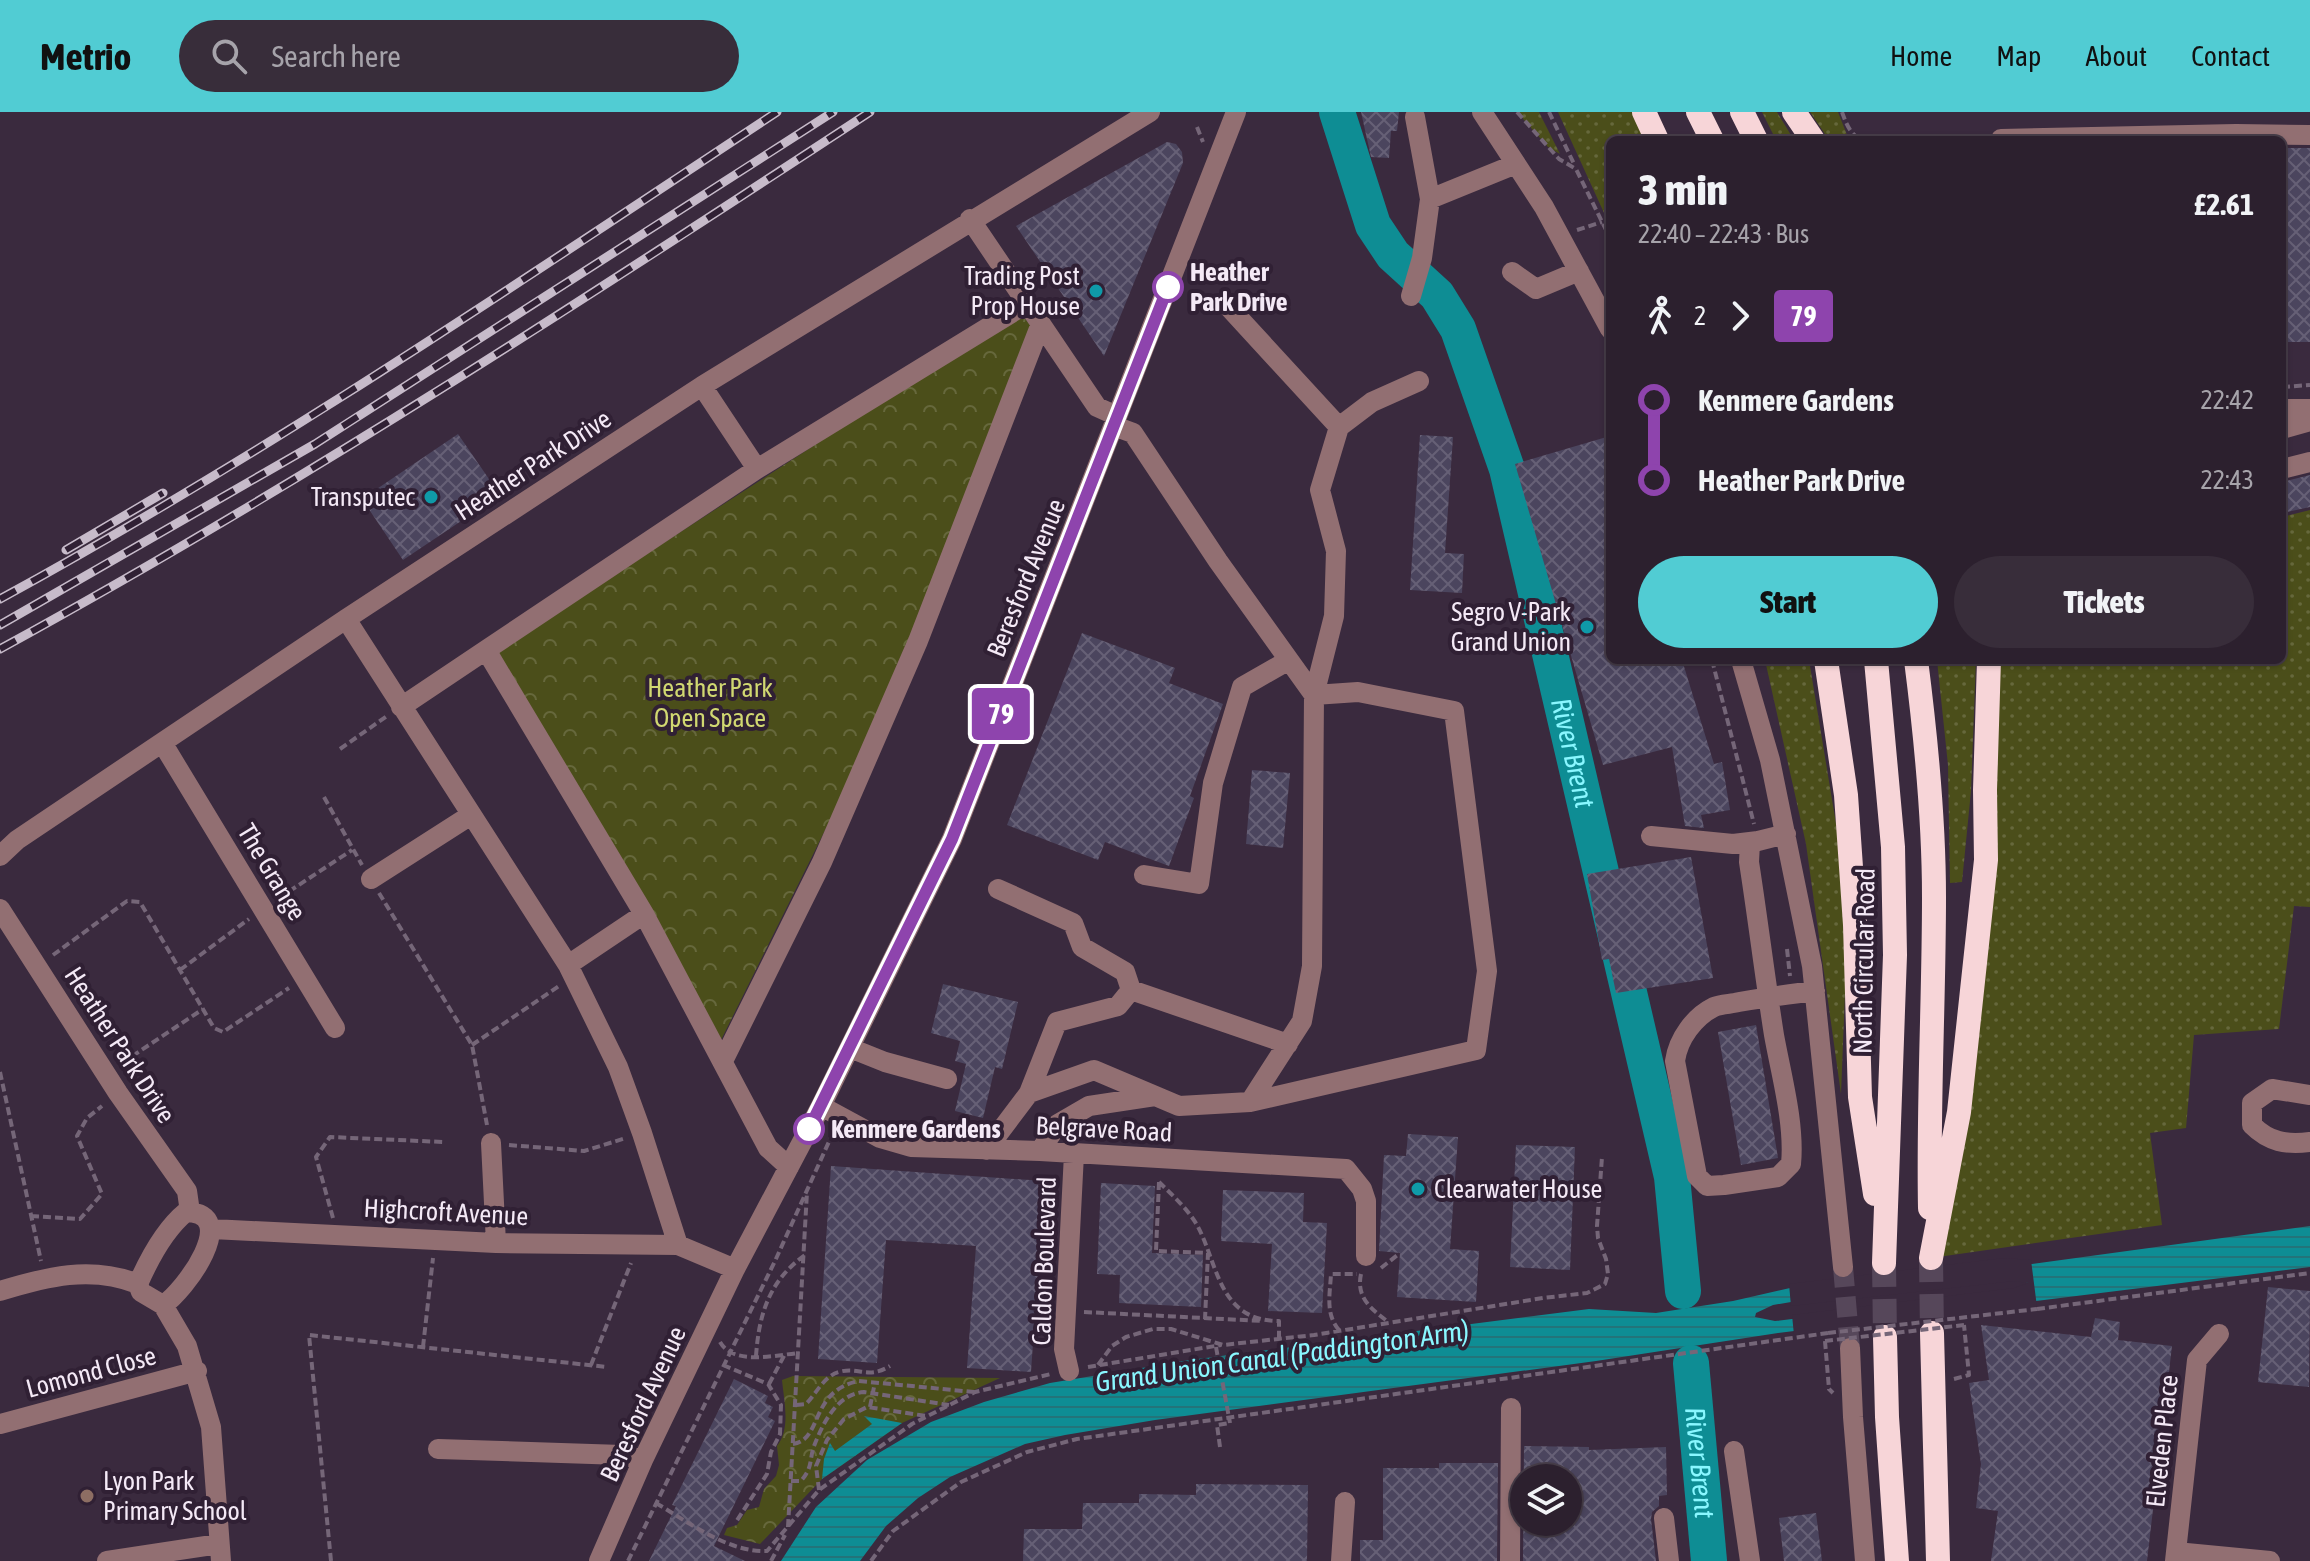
<!DOCTYPE html>
<html lang="en">
<head>
<meta charset="utf-8">
<style>
	:root { --surface:#2c202e; --page:#382d3a; --text:#f1f3f6; --muted:#a6a3aa; --line:#483e4a; --accent:#51ccd3 }
	body { margin:0; font-family:"Asap Condensed",sans-serif; background:var(--page); color:var(--text); height:100vh; display:flex; flex-direction:column; font-size:30px; white-space:nowrap }
	* { box-sizing:border-box; margin:0 }
	p { font-size:26px; color:var(--muted) }
	.icon { flex:none; width:44px; height:44px; fill:none; stroke:currentColor; stroke-width:2; stroke-linecap:round; stroke-linejoin:round }
	.map { position:relative; flex:1; overflow:hidden }
	.side { position:absolute; left:1606px; top:24px; width:680px; height:528px; display:flex; flex-direction:column; background:var(--surface); border-radius:12px; box-shadow:0 2px 6px #0004,0 0 0 2px var(--line) }
	.side>* { flex:none }
	.badge { padding:0 16px; border-radius:6px; font-size:28px; line-height:52px }
	.controls { position:absolute; left:1510px; top:1352px; display:grid; gap:16px }
	.controls a { display:grid; place-items:center; width:72px; height:72px; border-radius:50%; background:var(--surface); box-shadow:0 2px 6px #0004,0 0 0 2px var(--line); font-size:40px }
	.map>.badge { position:absolute; translate:-50% -50%; box-shadow:0 0 0 4px #fff }
	.legs { display:flex; align-items:center; gap:12px; height:88px; padding:0 32px; font-size:26px }
	.legs p { margin-inline-start:auto }
	.head { display:flex; align-items:center; justify-content:space-between; height:136px; padding:0 32px }
	h1 { font-size:44px; font-weight:800; line-height:60px }
	.cta { display:flex; gap:16px; margin-top:auto; padding:16px 32px }
	.cta a { flex:1; height:92px; border-radius:48px; background:var(--accent); color:#111; font-size:32px; font-weight:800; line-height:92px; text-align:center }
	.cta a+a { background:var(--page); color:var(--text) }
	ul { padding:0 32px; list-style:none }
	li { display:flex; align-items:center; gap:28px; height:80px; font-size:30px }
	li i { display:grid; place-items:center; width:12px; height:100%; margin:0 10px; background:currentColor }
	li i::after { content:''; width:20px; height:20px; margin:-10px; border:6px solid; border-radius:50%; background:var(--surface) }
	li p { margin-inline-start:auto }
	li:first-child i { background:linear-gradient(#0000 50%,currentColor 0) }
	li:last-child i { background:linear-gradient(currentColor 50%,#0000 0) }
	header { display:flex; align-items:center; gap:48px; box-sizing:border-box; height:112px; padding:0 40px; background:var(--accent); color:#111 }
	header strong { font-size:38px }
	nav { display:flex; gap:44px; margin-inline-start:auto; font-size:28px }
	.search { width:560px; height:72px; background:var(--page); display:flex; align-items:center; gap:20px; box-sizing:border-box; padding:0 28px; border-radius:44px; color:var(--muted); font-size:30px }
	.map>svg:first-child { display:block }
</style>
</head>
<body>
<header>
<strong>Metrio</strong>
<div class="search"><svg class="icon" aria-label="search" viewBox="0 0 24 24"><circle cx="10" cy="10" r="6"/><path d="M15 15l6 6"/></svg>Search here</div>
<nav><a>Home</a><a>Map</a><a>About</a><a>Contact</a></nav>
</header>
<div class="map">
<svg width="2310" height="1449" viewBox="0 0 2310 1449">
	<defs>
		<pattern id="grass-dots" width="8" height="8" patternUnits="userSpaceOnUse" patternTransform="scale(2)"><rect width="8" height="8" fill="#4b4e1a"/><path d="M2 2h.1M6 6h.1" fill="none" stroke="#66683c" stroke-width="1.8" stroke-linecap="round"/></pattern>
		<pattern id="park-crowns" width="20" height="18" patternUnits="userSpaceOnUse" patternTransform="scale(2)"><rect width="20" height="18" fill="#4b4e1a"/><path d="M2 6a3 3 0 1 1 6 0M12 15a3 3 0 1 1 6 0" fill="none" stroke="#66683c"/></pattern>
		<pattern id="water-rules" width="6" height="5" patternUnits="userSpaceOnUse" patternTransform="scale(2)"><rect width="6" height="5" fill="#0e8d94"/><path d="M0 2.5h6" fill="none" stroke="#23747a"/></pattern>
		<pattern id="building-cross-hatch" width="8" height="8" patternUnits="userSpaceOnUse" patternTransform="scale(2)"><rect width="8" height="8" fill="#4b455e"/><path d="M0 0l8 8M0 8l8-8" fill="none" stroke="#666076"/></pattern>
	</defs>
	<rect width="100%" height="100%" fill="#3a2a3e"/>
	<path fill="url(#grass-dots)" d="M 1517,0 L 1539,0 L 1560,42 L 1548,35 Z
		M 1558,0 L 1633,0 L 1647,28 L 1610,28 L 1610,114 Z
		M 1762,0 L 1777,0 L 1794,28 L 1776,28 Z
		M 1810,0 L 1838,0 L 1849,28 L 1829,28 Z
		M 2310,398 L 2310,795 L 2294,794 L 2279,917 L 2194,923 L 2186,1016 L 2150,1021 L 2162,1113 L 1931,1146 L 1959,1000 L 1990,548 L 2282,548 L 2282,405 Z
		M 1765,548 L 1809,548 L 1839,730 L 1846,855 L 1841,982 L 1806,732 Z
		M 1937,548 L 1976,548 L 1971,679 L 1962,770 L 1950,771 L 1948,653 Z"/>
	<path fill="url(#park-crowns)" d="M 1020,200 L 1033,217 L 900,551 L 843,682 L 721,928 L 497,539 Z
		M 793,1264 L 1000,1266 L 902,1311 L 822,1367 L 760,1432 L 724,1423 L 727,1416 L 737,1413 L 747,1398 L 759,1395 L 764,1377 L 776,1364 L 779,1353 L 777,1334 C 791,1317 784,1289 782,1268 Z"/>
	<path fill="url(#water-rules)" fill-rule="evenodd" d="M 2310,1114 L 2310,1155 L 1778,1221 L 1596,1249 L 1155,1308 L 1065,1323 L 1025,1332 L 950,1365 L 918,1386 L 886,1414 L 860,1449 L 781,1449 L 816,1395 L 867,1348 L 931,1310 L 984,1290 L 1050,1271 L 1190,1248 L 1589,1197 L 1656,1201 L 1733,1189 L 1790,1176 L 2005,1150 L 2032,1152 ZM 2014,1165 L 2033,1173 L 2015,1180 L 1792,1207 L 1775,1209 L 1755,1205 L 1756,1201 L 1773,1193 L 1791,1190 Z
		M 864,1304 L 902,1311 L 822,1367 L 824,1347 L 830,1331 L 835,1339 L 872,1312 Z"/>
	<path fill="#3a2a3e" d="M 2004,1146 L 2031,1148 L 2037,1195 L 1794,1223 L 1792,1203 L 2014,1176 L 2028,1171 L 2014,1169 L 1791,1194 L 1789,1172 Z"/>
	<g fill="none" stroke-linecap="round" stroke-linejoin="round">
		<g stroke="#0e8d94" stroke-width="36">
			<path id="s1" d="M 1337,0 L 1373,113 L 1393,143 L 1437,183 L 1458,217 L 1507,357 L 1672,1065 L 1683,1179"/>
			<path id="s2" d="M 1691,1251 L 1709,1449"/>
		</g>
	</g>
	<path fill="url(#building-cross-hatch)" fill-rule="evenodd" d="M 1361,0 L 1399,0 L 1397,19 L 1391,19 L 1389,46 L 1371,45 Z
		M 1167,30 L 1176,32 L 1182,40 L 1183,51 L 1104,244 L 1016,114 Z
		M 2282,36 L 2310,36 L 2310,230 L 2282,230 Z
		M 458,322 L 500,383 L 403,448 L 362,387 Z
		M 1420,323 L 1453,325 L 1445,441 L 1464,442 L 1462,481 L 1410,478 Z
		M 1610,324 L 1610,548 L 1682,548 L 1714,652 L 1722,650 L 1730,698 L 1701,703 L 1704,716 L 1685,714 L 1672,635 L 1603,653 L 1515,352 Z
		M 2310,363 L 2310,395 L 2282,401 L 2282,370 Z
		M 1082,521 L 1175,556 L 1169,571 L 1223,592 L 1190,684 L 1194,686 L 1169,754 L 1105,730 L 1098,748 L 1007,713 Z
		M 1252,658 L 1290,661 L 1283,736 L 1246,732 Z
		M 1691,745 L 1713,866 L 1616,881 L 1609,847 L 1602,848 L 1587,762 Z
		M 943,872 L 1018,890 L 1002,957 L 995,955 L 983,1006 L 955,999 L 966,952 L 955,949 L 960,929 L 931,921 Z
		M 1756,913 L 1778,1046 L 1741,1053 L 1718,920 Z
		M 1408,1022 L 1458,1025 L 1450,1137 L 1479,1139 L 1476,1190 L 1397,1185 L 1400,1141 L 1379,1139 L 1384,1043 L 1406,1044 Z
		M 1516,1033 L 1575,1035 L 1570,1158 L 1510,1155 Z
		M 831,1054 L 1044,1069 L 1031,1260 L 967,1256 L 976,1134 L 886,1128 L 877,1251 L 818,1247 Z
		M 1101,1071 L 1155,1074 L 1152,1141 L 1203,1143 L 1201,1195 L 1119,1191 L 1120,1163 L 1097,1162 Z
		M 1223,1078 L 1304,1081 L 1303,1110 L 1327,1111 L 1322,1201 L 1268,1199 L 1272,1132 L 1221,1129 Z
		M 2268,1175 L 2310,1179 L 2309,1275 L 2258,1270 Z
		M 2095,1206 L 2120,1210 L 2118,1228 L 2172,1234 L 2147,1449 L 1991,1449 L 1998,1399 L 1976,1396 L 1981,1352 L 1969,1271 L 1989,1268 L 1981,1213 L 2091,1225 Z
		M 734,1267 L 768,1284 L 765,1291 L 773,1295 L 768,1305 L 775,1309 L 714,1434 L 745,1449 L 649,1449 L 676,1394 L 672,1393 Z
		M 1524,1334 L 1589,1335 L 1589,1338 L 1666,1335 L 1667,1383 L 1659,1384 L 1659,1394 L 1652,1400 L 1651,1407 L 1656,1449 L 1523,1449 ZM 1524,1366 L 1568,1366 L 1568,1410 L 1524,1410 Z
		M 1439,1351 L 1498,1351 L 1497,1449 L 1360,1449 L 1360,1428 L 1383,1428 L 1383,1356 L 1439,1356 Z
		M 1196,1372 L 1308,1373 L 1307,1449 L 1023,1449 L 1024,1417 L 1082,1417 L 1083,1391 L 1139,1391 L 1139,1382 L 1196,1383 Z
		M 1816,1401 L 1822,1449 L 1784,1449 L 1779,1406 Z"/>
	<g fill="none" stroke-linecap="round" stroke-linejoin="round">
		<path stroke="#56475a" stroke-width="20" stroke-dasharray="20 10" stroke-linecap="butt" d="M 1843,1155 L 1850,1236"/>
		<path stroke="#56475a" stroke-width="24" stroke-dasharray="24 12" stroke-linecap="butt" d="M 1931,1146 L 1932,1221
			M 1884,1151 L 1885,1225"/>
		<path stroke="#756678" stroke-width="4" stroke-dasharray="8 4" stroke-linecap="butt" d="M 1517,0 L 1559,47 L 1576,57 L 1610,126
			M 1549,0 L 1575,54
			M 1842,0 C 1846,11 1850,23 1862,28
			M 1197,15 L 1203,30
			M 1577,118 L 1602,110
			M 2282,275 L 2310,273
			M 1712,548 L 1754,712
			M 340,637 L 387,604
			M 324,685 L 362,753
			M 379,781 L 472,933 L 487,1013
			M 279,786 L 352,738
			M 1787,837 L 1790,864
			M 53,843 L 127,789 L 140,790 L 214,916 L 223,920 L 289,876
			M 180,858 L 249,807
			M 472,933 L 559,874
			M 122,951 L 203,897
			M 0,960 L 41,1149
			M 509,1033 L 584,1039 L 626,1026
			M 1159,1070 C 1172,1083 1187,1096 1197,1113 C 1218,1151 1218,1209 1279,1209 L 1279,1227
			M 1159,1070 L 1156,1139 L 1208,1141 L 1205,1207
			M 31,1104 L 80,1107 L 102,1082 L 77,1024 L 87,1006 L 102,994
			M 333,1106 L 316,1045 L 330,1025 L 443,1030
			M 1381,1156 L 1400,1141
			M 1361,1162 C 1356,1185 1370,1196 1387,1209
			M 2037,1197 L 2310,1161
			M 1084,1200 L 1263,1209
			M 1339,1218 C 1325,1202 1330,1182 1331,1162 L 1357,1162
			M 1825,1229 L 1829,1277 L 1833,1281
			M 720,1230 C 734,1254 775,1243 799,1241
			M 423,1235 L 433,1146
			M 756,1244 C 759,1202 769,1169 805,1143
			M 591,1253 L 631,1151
			M 723,1253 L 768,1272 L 781,1293 L 780,1322 L 771,1340 L 767,1362 L 736,1410
			M 1098,1253 L 1112,1234 L 1126,1225 L 1153,1217 L 1171,1217 L 1223,1233 L 1314,1223 L 1543,1186 L 1587,1181 L 1605,1172 L 1608,1162 L 1606,1147 L 1598,1126 L 1597,1114 L 1602,1045
			M 1088,1255 L 1221,1233
			M 1954,1267 L 1969,1263 L 1964,1213
			M 769,1272 L 785,1242
			M 796,1293 L 806,1292 C 816,1282 824,1264 839,1260 C 859,1254 867,1268 890,1254
			M 870,1295 L 875,1270
			M 793,1332 C 823,1328 809,1279 859,1269 L 974,1280
			M 1220,1335 L 1217,1313 L 1230,1311
			M 791,1369 L 801,1369 C 813,1355 809,1349 814,1334 C 823,1311 837,1282 864,1280 L 949,1293
			M 819,1378 L 816,1354 L 827,1328 L 844,1307 L 867,1295 L 926,1304
			M 656,1391 C 688,1410 729,1441 767,1439 L 819,1378 L 912,1312 L 975,1280 L 1051,1262
			M 788,1415 L 807,1080
			M 331,1449 L 309,1223 L 607,1255
			M 628,1449 L 775,1149 L 832,1023
			M 771,1449 L 785,1423
			M 871,1449 L 893,1419 L 961,1370 L 1027,1340 L 1077,1327 L 1828,1221"/>
		<path stroke="#926f72" stroke-width="20" d="M 1482,0 L 1544,95 L 1610,217
			M 1415,5 L 1430,87 L 1516,52
			M 2001,27 L 2236,22 L 2310,23
			M 970,107 L 1097,295 L 1117,304
			M 1512,160 L 1536,177 L 1579,159
			M 1411,184 L 1422,146 L 1430,87
			M 1225,191 L 1339,315
			M 702,274 L 757,357
			M 2282,297 L 2310,297
			M 1114,314 L 1133,321 L 1218,449 L 1314,583 L 1312,854 L 1302,909 L 1250,990
			M 2282,317 L 2310,309
			M 2282,357 L 2310,350
			M 346,507 L 568,853 L 618,955 L 642,1021 L 678,1133
			M 1741,548 L 1770,648 L 1812,854 L 1843,1155
			M 401,595 L 486,538
			M 163,632 L 335,916
			M 1651,724 L 1733,732 L 1758,729 L 1786,722
			M 1750,731 L 1749,750 C 1758,808 1765,866 1774,923 C 1781,962 1795,1012 1791,1052 L 1778,1065 L 1724,1073 L 1707,1074 L 1697,1064 L 1675,949 C 1678,927 1694,905 1714,895 C 1721,892 1732,892 1739,890 C 1764,886 1789,882 1815,879
			M 0,744 L 17,728 L 346,507 L 702,274 L 1150,0
			M 1144,763 L 1199,772 L 1213,671 L 1242,575 L 1289,548
			M 371,767 L 471,703
			M 0,797 L 118,981 L 187,1079 L 190,1100
			M 568,853 L 644,802
			M 1131,878 L 1288,932
			M 850,936 L 885,950 L 947,967
			M 723,949 L 822,750 L 918,529 L 1040,214
			M 1029,981 L 1094,958 L 1179,994 L 1250,990 L 1476,938 L 1487,859 L 1454,599 L 1358,580 L 1314,583 L 1334,504 L 1336,439 L 1320,378 L 1339,315 L 1372,290 L 1419,269
			M 2310,983 L 2272,977 L 2252,991 L 2252,1013 C 2269,1030 2286,1033 2310,1030
			M 821,994 L 880,1026 L 911,1035 L 1040,1039 L 1346,1057 L 1362,1077 L 1366,1089 L 1366,1144
			M 491,1031 L 496,1131
			M 986,1038 L 1029,981 L 1057,910 L 1118,894 L 1131,878 L 1125,860 L 1082,835 L 1073,811 L 998,777
			M 1040,1039 L 1058,1012 L 1089,994 L 1155,984
			M 789,1055 L 768,1036 L 644,802 L 486,538 L 757,357 L 1026,192
			M 186,1100 C 242,1101 185,1179 163,1193 L 141,1180 L 138,1172 C 149,1147 165,1117 186,1100 Z
			M 212,1117 L 496,1131 L 678,1133 L 735,1157
			M 0,1179 C 46,1165 91,1153 138,1172
			M 163,1193 L 187,1234 L 211,1315 L 221,1449
			M 1850,1236 L 1853,1305 L 1865,1449
			M 1069,1259 L 1064,1237 L 1074,1042
			M 0,1312 L 197,1259
			M 438,1337 L 622,1343 L 643,1348
			M 1734,1339 L 1750,1449
			M 1664,1406 L 1669,1449
			M 2176,1440 L 2270,1449
			M 107,1449 L 219,1432
			M 599,1449 L 643,1348 L 735,1157 L 821,994 L 952,727 L 1236,0
			M 1341,1449 L 1345,1390
			M 1510,1449 L 1511,1296
			M 2175,1449 L 2197,1248 L 2219,1222"/>
		<path stroke="#f7d5d8" stroke-width="24" d="M 1644,0 L 1657,28
			M 1698,0 L 1712,28
			M 1742,0 L 1756,28
			M 1794,0 L 1813,28
			M 1826,548 L 1846,683 L 1855,813 L 1860,985 L 1875,1082
			M 1876,548 L 1893,735 L 1895,843 L 1884,1151
			M 1916,548 C 1926,626 1934,706 1934,785 C 1934,889 1928,992 1930,1096
			M 1931,1146 L 1959,1000 L 1986,748 L 1985,678 L 1989,548
			M 1932,1221 L 1938,1449
			M 1885,1225 L 1887,1305 L 1897,1449"/>
		<g stroke="#c7bbca" stroke-width="9">
			<path id="rail" d="M 66,438 L 163,381
				M 0,487 C 268,341 522,168 777,0
				M 0,513 L 315,332 L 833,0
				M 0,537 C 300,373 585,187 870,0"/>
		</g>
		<use href="#rail" stroke="#302034" stroke-width="6" stroke-dasharray="18" stroke-linecap="butt"/>
		<path stroke="#756678" stroke-width="4" stroke-dasharray="8 4" stroke-linecap="butt" d="M 1828,1221 L 2037,1197
			M 1825,1229 L 1964,1213
			M 1216,1235 L 1230,1311"/>
	</g>
	<g fill="none" stroke-linecap="round" stroke-linejoin="round">
		<g stroke="#fff" stroke-width="18">
			<path id="line-1" d="M 809,1017 L 952,727 L 1168,175"/>
		</g>
		<use href="#line-1" stroke="#8e44ad" stroke-width="12"/>
	</g>
	<g fill="#fff" stroke="#8e44ad" stroke-width="4">
		<circle cx="1168" cy="175" r="14"/>
		<circle cx="809" cy="1017" r="14"/>
	</g>
	<g fill="#0f9aa8" stroke="#302034" stroke-width="3">
		<circle cx="1096" cy="179" r="8"/>
		<circle cx="431" cy="385" r="8"/>
		<circle cx="1587" cy="515" r="8"/>
		<circle cx="1418" cy="1077" r="8"/>
	</g>
	<circle fill="#8d6e63" stroke="#302034" stroke-width="3" cx="87" cy="1384" r="8"/>
	<g text-anchor="middle" dominant-baseline="central" stroke-width="8" stroke-linejoin="round" paint-order="stroke">
		<g font-size="26" font-weight="bold" fill="#f4e9f6" stroke="#302034" text-anchor="start">
			<text x="1190" y="160">Heather<tspan x="1190" dy="30">Park Drive</tspan></text>
			<text x="831" y="1017">Kenmere Gardens</text>
		</g>
		<g font-size="26" fill="#f4e9f6" stroke="#302034" text-anchor="end">
			<text x="1080" y="164">Trading Post<tspan x="1080" dy="30">Prop House</tspan></text>
			<text x="415" y="385">Transputec</text>
			<text x="1571" y="500">Segro V-Park<tspan x="1571" dy="30">Grand Union</tspan></text>
			<text x="1434" y="1077" text-anchor="start">Clearwater House</text>
			<text x="103" y="1369" text-anchor="start">Lyon Park<tspan x="103" dy="30">Primary School</tspan></text>
		</g>
		<g font-size="26" fill="#f4e9f6" stroke="#302034">
			<text transform="translate(533 353) rotate(-33)">Heather Park Drive</text>
			<text transform="translate(1026 466) rotate(-68)">Beresford Avenue</text>
			<text transform="translate(272 760) rotate(59)">The Grange</text>
			<text transform="translate(1864 849) rotate(-89)">North Circular Road</text>
			<text transform="translate(120 933) rotate(57)">Heather Park Drive</text>
			<text transform="translate(1104 1017) rotate(3)">Belgrave Road</text>
			<text transform="translate(446 1100) rotate(3)">Highcroft Avenue</text>
			<text transform="translate(1044 1149) rotate(-88)">Caldon Boulevard</text>
			<text transform="translate(91 1260) rotate(-15)">Lomond Close</text>
			<text transform="translate(643 1292) rotate(-65)">Beresford Avenue</text>
			<text transform="translate(2162 1329) rotate(-84)">Elveden Place</text>
		</g>
		<g font-size="26" fill="#d1d871" stroke="#302034">
			<text x="710" y="576">Heather Park<tspan x="710" dy="30">Open Space</tspan></text>
		</g>
		<g font-size="28" font-style="italic" fill="#89f7ff" stroke="#302034">
			<text stroke="none"><textPath href="#s1" startOffset="694">River Brent</textPath></text>
			<text transform="translate(1282 1244) rotate(-8)">Grand Union Canal (Paddington Arm)</text>
			<text stroke="none"><textPath href="#s2" startOffset="100">River Brent</textPath></text>
		</g>
	</g>
</svg>
<div class="controls">
<a><svg class="icon" aria-label="layers" viewBox="0 0 24 24"><path d="M12 4l9 5-9 5-9-5zM3 14l9 5 9-5"/></svg></a>
</div>
<b class="badge" style="left:1001px;top:602px;background:#8e44ad;color:#fff">79</b>
<section class="side">
<div class="head"><div><h1>3 min</h1><p>22:40 – 22:43 · Bus</p></div><b>£2.61</b></div>
<div class="legs"><svg class="icon" aria-label="walk" viewBox="0 0 24 24"><circle cx="13" cy="4" r="2"/><path d="M13 8l-2 6 4 7M11 14l-3 7M7 12l3-4h3l4 4"/></svg>2<svg class="icon" aria-label="forward" viewBox="0 0 24 24"><path d="M9 5l7 7-7 7"/></svg><b class="badge" style="background:#8e44ad;color:#fff">79</b></div>
<ul>
<li><i style="color:#8e44ad"></i><b>Kenmere Gardens</b><p>22:42</p></li>
<li><i style="color:#8e44ad"></i><b>Heather Park Drive</b><p>22:43</p></li>
</ul>
<div class="cta"><a>Start</a><a>Tickets</a></div>
</section>
</div>
</body>
</html>
